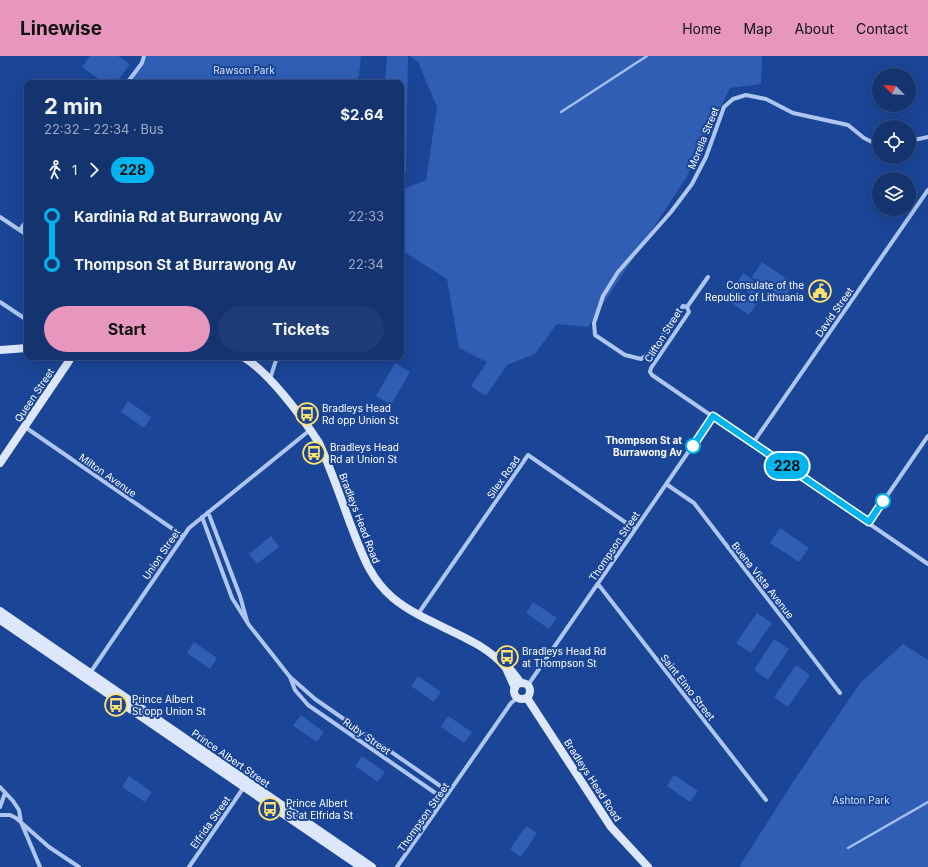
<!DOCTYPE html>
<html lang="en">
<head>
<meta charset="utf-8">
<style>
	:root { --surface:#143470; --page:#1d3c75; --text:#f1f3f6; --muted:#9daac3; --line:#334f83; --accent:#e797bd }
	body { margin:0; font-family:Inter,sans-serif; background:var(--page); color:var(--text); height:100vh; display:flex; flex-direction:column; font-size:15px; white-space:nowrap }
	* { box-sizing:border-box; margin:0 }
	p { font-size:13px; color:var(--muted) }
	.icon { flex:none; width:22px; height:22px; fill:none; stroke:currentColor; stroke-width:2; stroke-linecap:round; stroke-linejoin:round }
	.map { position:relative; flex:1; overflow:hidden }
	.side { position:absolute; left:24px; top:24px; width:380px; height:280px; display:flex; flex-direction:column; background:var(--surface); border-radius:8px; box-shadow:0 4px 16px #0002,0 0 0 1px var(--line) }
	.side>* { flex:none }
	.badge { padding:0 8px; border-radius:13px; font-size:14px; line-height:26px }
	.needle { width:26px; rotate:295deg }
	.tools { position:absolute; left:872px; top:12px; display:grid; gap:8px }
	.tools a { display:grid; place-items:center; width:44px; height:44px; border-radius:50%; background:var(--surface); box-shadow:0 4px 16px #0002,0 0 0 1px var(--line); font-size:20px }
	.map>.badge { position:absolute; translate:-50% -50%; box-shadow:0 0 0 2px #fff }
	.legs { display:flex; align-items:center; gap:6px; height:44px; padding:0 20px; font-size:13px }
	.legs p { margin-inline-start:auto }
	.overview { display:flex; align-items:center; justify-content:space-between; height:68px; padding:0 20px }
	h1 { font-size:22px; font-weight:700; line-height:30px }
	.primary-button { display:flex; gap:8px; margin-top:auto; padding:8px 20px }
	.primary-button a { flex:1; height:46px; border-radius:24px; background:var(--accent); color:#111; font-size:16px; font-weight:700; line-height:46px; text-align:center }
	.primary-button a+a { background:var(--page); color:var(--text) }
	ul { padding:0 20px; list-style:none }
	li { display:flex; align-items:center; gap:14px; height:48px; font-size:15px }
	li i { display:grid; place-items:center; width:6px; height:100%; margin:0 5px; background:currentColor }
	li i::after { content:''; width:10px; height:10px; margin:-5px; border:3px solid; border-radius:50%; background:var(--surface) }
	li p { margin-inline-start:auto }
	li:first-child i { background:linear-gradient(#0000 50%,currentColor 0) }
	li:last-child i { background:linear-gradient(currentColor 50%,#0000 0) }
	header { display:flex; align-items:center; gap:24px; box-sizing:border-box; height:56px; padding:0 20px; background:var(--accent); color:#111 }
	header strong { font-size:19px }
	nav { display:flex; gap:22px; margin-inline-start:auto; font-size:14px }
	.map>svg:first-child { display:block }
</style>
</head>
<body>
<header>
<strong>Linewise</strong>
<nav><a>Home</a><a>Map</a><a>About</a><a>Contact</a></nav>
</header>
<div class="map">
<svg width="928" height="811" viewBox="0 0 928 811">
	<rect width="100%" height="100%" fill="#1b4596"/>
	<path fill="#2f5eb4" d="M 90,0 L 118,0 L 130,8 L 116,27 L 104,27 L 82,11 Z
		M 144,0 L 361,0 L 359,19 L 355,27 L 127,27 Z
		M 387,0 L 408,0 L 406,116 L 401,117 L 401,27 L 385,27 Z
		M 410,0 L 762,0 L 761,28 L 730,32 L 686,122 L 588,271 L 557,268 L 535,298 L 507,309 L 486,340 L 471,330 L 487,306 L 459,292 L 447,223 L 401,194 L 401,134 L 426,124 L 437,51 L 418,6 Z
		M 762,206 L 794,228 L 784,242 L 752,221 Z
		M 743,217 L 767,233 L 759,244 L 736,228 Z
		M 733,233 L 756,249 L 749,259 L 726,243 Z
		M 395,307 L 410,316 L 391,349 L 376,340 Z
		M 128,345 L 151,361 L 144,372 L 121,356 Z
		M 780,472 L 809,492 L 799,506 L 770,487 Z
		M 271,480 L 279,491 L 257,508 L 249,498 Z
		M 533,546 L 557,562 L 549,573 L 526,557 Z
		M 757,557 L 772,567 L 751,597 L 736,587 Z
		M 774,583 L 789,593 L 768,624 L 754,614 Z
		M 194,586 L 217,602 L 210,613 L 187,597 Z
		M 903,588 L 928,604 L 928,811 L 739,811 L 791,729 L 860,627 Z
		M 796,609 L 810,619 L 788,651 L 774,641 Z
		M 418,620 L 441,636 L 434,646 L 411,630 Z
		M 301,659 L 324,676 L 317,686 L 293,670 Z
		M 448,660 L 472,676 L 464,687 L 441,671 Z
		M 362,700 L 385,716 L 378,726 L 355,710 Z
		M 674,719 L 698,735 L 690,746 L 667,730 Z
		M 129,720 L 152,736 L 145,746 L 122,731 Z
		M 526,770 L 537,777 L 521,801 L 510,793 Z"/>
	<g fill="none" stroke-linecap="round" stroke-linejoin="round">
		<path stroke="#a1bff2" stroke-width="2.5" d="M 561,56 L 647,0
			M 848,792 L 928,746"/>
		<path stroke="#aec6f0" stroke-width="4" d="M 127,27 L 142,7 L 144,0
			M 909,85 L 928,81
			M 879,87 L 872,86 L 864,82 L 848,69 L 793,57 L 766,43 L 746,39 L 733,43 L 724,51 L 706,101 L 692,128 L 671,156 L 618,216 L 603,240 L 594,267 L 595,279 L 625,299 L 641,303 L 650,297 L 683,250 L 687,251 L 689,256 L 651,312 L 650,316 L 652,319 L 928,508
			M 0,161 L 27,179
			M 20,174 L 27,164
			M 0,246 L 27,264
			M 687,251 L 708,221
			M 270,323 L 277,301
			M 25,371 L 183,480
			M 753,387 L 928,134
			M 666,428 L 694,447 L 840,637
			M 208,456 L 240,540 L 247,565
			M 202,461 L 232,542 L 249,569 L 290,621 L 315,643 L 449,736
			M 869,466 L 928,380
			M 598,528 L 766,744
			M 418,558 L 528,399 L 635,473
			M 90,617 L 189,472 L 310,374
			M 290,621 L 295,634 L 308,649 L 444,743
			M 528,629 L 713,360
			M 0,731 L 13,745 L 19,754 L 21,766 L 40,811
			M 0,751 L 5,737
			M 0,759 L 10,759 L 16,762 L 49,791 L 79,811
			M 189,811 L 244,731
			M 397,811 L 511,647 L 517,642"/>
		<path stroke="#dce7fb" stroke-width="8" d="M 0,294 L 27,292
			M 243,301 C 268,315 303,362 319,387 C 331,413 340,440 350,467 C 361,495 369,522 393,542 C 428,571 479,579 506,612 L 510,613 L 521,627
			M 0,407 L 69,305 L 70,301
			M 0,555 L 372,811
			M 0,564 L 361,811
			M 506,612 L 515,632
			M514 635a8 8 0 1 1 16 0a8 8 0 1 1-16 0Z
			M 527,642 L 611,771 L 648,811"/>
	</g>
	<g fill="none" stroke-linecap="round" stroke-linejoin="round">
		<g stroke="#fff" stroke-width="9">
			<path id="line-1" d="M 693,390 L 713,360 L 869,466 L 883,445"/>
		</g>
		<use href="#line-1" stroke="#00b5ef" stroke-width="6"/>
	</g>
	<defs>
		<g id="civic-ring" transform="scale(1.15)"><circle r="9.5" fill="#1b4596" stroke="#ffe26d" stroke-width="1.5"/><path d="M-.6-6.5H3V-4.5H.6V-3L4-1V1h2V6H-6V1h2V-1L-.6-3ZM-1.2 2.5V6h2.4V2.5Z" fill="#ffe26d"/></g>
		<g id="bus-ring" transform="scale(1.15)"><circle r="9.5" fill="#1b4596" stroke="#ffe26d" stroke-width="1.5"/><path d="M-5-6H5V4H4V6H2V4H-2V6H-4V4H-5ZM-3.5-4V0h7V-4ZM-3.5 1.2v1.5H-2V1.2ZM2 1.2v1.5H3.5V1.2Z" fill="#ffe26d"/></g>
	</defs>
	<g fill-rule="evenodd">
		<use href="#civic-ring" x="820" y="235"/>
		<use href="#bus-ring" x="307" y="358"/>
		<use href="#bus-ring" x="314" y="397"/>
		<use href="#bus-ring" x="507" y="601"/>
		<use href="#bus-ring" x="116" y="649"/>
		<use href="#bus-ring" x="270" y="753"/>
	</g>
	<g fill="#fff" stroke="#00b5ef" stroke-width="2">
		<circle cx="693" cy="390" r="7"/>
		<circle cx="883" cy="445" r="7"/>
	</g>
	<g text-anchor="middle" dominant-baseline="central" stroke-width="4" stroke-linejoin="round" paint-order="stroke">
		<g font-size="10" fill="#d5e3fb" stroke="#1b4596">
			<text x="244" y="14">Rawson Park</text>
			<text x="861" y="744">Ashton Park</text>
		</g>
		<g font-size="10" fill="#fff" stroke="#1b4596">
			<text transform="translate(703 82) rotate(-68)">Morella Street</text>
			<text transform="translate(834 256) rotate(-55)">David Street</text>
			<text transform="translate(663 279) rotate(-58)">Clifton Street</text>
			<text transform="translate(34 339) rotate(-56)">Queen Street</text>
			<text transform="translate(108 419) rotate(35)">Milton Avenue</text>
			<text transform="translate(503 421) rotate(-55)">Silex Road</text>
			<text transform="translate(360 462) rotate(69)">Bradleys Head Road</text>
			<text transform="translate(614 490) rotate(-56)">Thompson Street</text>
			<text transform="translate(161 498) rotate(-56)">Union Street</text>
			<text transform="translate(763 524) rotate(52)">Buena Vista Avenue</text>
			<text transform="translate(688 631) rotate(52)">Saint Elmo Street</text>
			<text transform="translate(367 680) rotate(35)">Ruby Street</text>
			<text transform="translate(231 702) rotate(35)">Prince Albert Street</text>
			<text transform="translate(593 724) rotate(57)">Bradleys Head Road</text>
			<text transform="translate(423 761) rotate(-55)">Thompson Street</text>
			<text transform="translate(210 766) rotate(-55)">Elfrida Street</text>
		</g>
		<g font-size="10" fill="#fff" stroke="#1b4596" text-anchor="start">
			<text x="804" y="229" text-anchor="end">Consulate of the<tspan x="804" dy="12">Republic of Lithuania</tspan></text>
			<text x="322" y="352">Bradleys Head<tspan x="322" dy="12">Rd opp Union St</tspan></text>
			<text x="330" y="391">Bradleys Head<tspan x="330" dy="12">Rd at Union St</tspan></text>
			<text x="522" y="595">Bradleys Head Rd<tspan x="522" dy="12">at Thompson St</tspan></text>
			<text x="132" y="643">Prince Albert<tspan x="132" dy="12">St opp Union St</tspan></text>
			<text x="286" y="747">Prince Albert<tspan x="286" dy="12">St at Elfrida St</tspan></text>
		</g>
		<g font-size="10" font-weight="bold" fill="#fff" stroke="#1b4596" text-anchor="end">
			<text x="682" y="384">Thompson St at<tspan x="682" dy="12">Burrawong Av</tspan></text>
		</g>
	</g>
</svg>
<div class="tools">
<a><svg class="needle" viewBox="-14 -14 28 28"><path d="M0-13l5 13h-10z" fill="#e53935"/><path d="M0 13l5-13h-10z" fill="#9daac3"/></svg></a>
<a><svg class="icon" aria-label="locate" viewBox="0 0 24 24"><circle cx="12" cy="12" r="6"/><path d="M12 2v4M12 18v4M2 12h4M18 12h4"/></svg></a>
<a><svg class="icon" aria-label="layers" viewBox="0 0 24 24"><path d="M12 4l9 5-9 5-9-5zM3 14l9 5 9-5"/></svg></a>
</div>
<b class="badge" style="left:787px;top:410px;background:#00b5ef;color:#111">228</b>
<section class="side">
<div class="overview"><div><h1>2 min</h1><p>22:32 – 22:34 · Bus</p></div><b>$2.64</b></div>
<div class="legs"><svg class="icon" aria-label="walk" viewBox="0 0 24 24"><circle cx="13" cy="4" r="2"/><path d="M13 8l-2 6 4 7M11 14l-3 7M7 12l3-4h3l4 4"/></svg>1<svg class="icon" aria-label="forward" viewBox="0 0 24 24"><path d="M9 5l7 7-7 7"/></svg><b class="badge" style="background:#00b5ef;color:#111">228</b></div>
<ul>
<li><i style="color:#00b5ef"></i><b>Kardinia Rd at Burrawong Av</b><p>22:33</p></li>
<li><i style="color:#00b5ef"></i><b>Thompson St at Burrawong Av</b><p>22:34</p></li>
</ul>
<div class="primary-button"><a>Start</a><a>Tickets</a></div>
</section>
</div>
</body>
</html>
